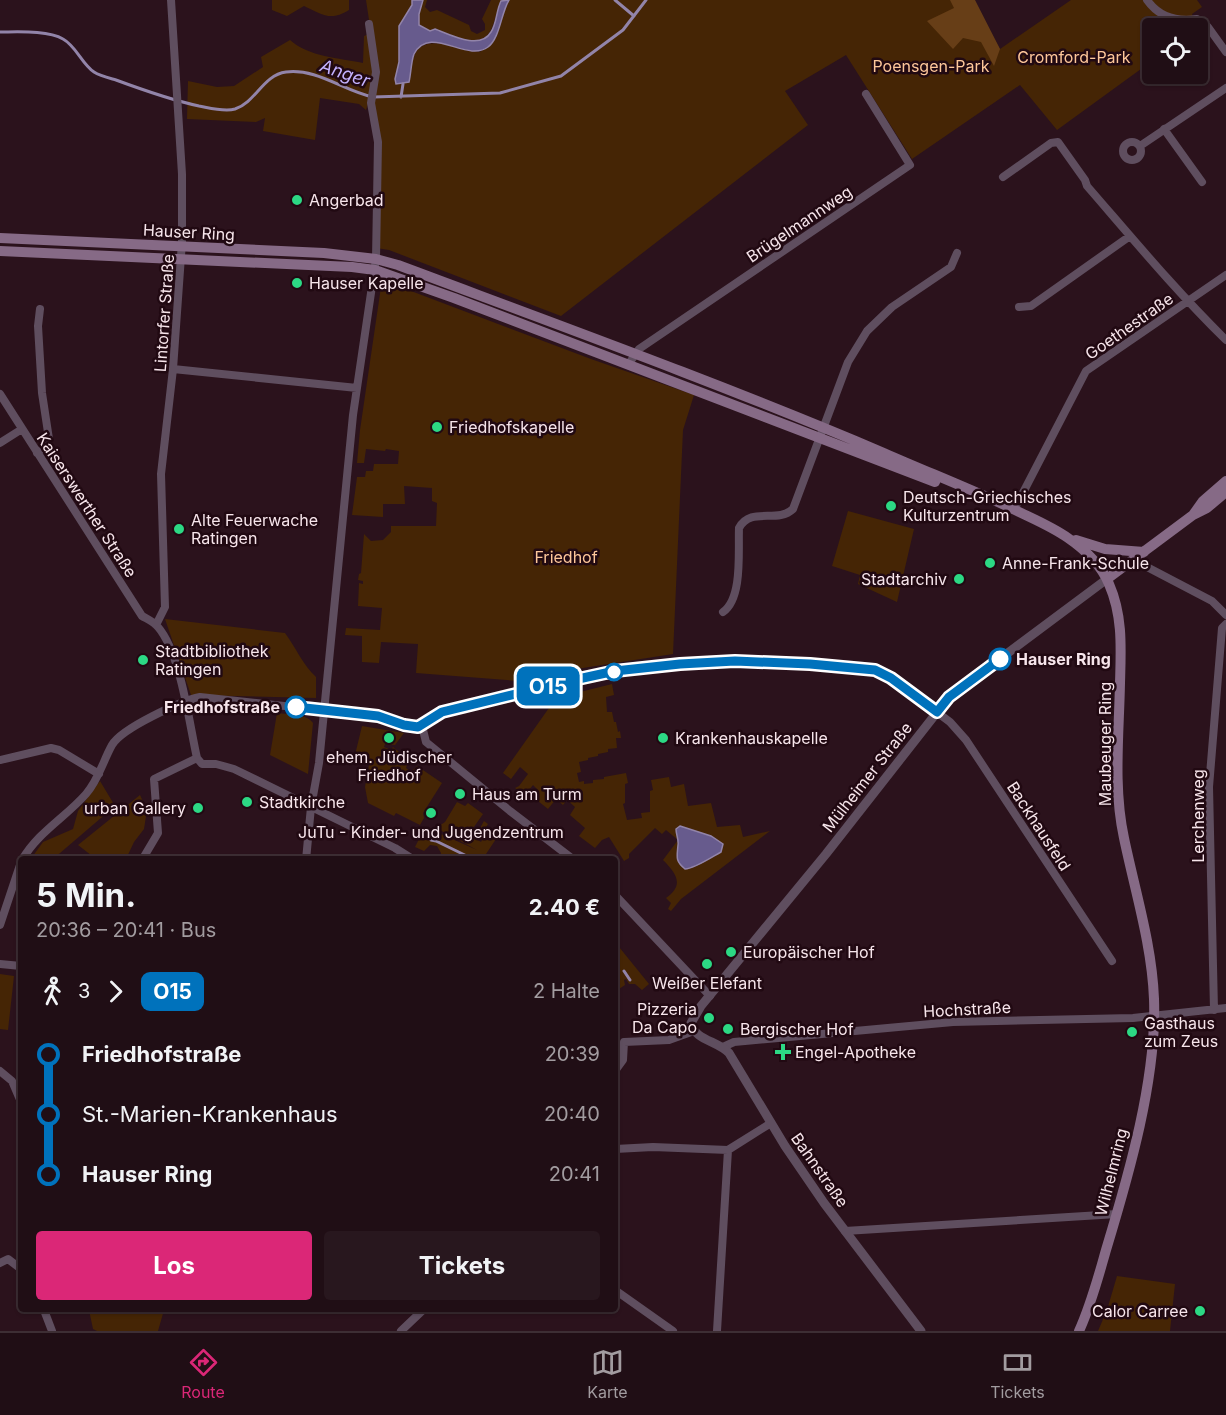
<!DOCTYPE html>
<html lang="de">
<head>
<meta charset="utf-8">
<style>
	:root { --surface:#200e15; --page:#28171e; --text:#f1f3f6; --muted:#a29ca0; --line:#3d2e34; --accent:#db2777 }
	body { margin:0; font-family:Inter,sans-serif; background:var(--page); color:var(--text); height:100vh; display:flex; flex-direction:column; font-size:22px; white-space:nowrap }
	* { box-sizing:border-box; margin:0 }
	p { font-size:20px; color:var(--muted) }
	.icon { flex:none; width:33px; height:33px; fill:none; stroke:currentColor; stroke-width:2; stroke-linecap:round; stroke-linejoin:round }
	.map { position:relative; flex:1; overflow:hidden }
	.drawer { position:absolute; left:18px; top:856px; width:600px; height:456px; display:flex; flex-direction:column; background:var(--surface); border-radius:6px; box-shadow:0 2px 4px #0004,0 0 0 2px var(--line) }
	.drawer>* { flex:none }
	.badge { padding:0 12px; border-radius:9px; font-size:21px; line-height:39px }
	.controls { position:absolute; left:1142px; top:18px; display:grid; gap:12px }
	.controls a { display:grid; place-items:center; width:66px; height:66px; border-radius:6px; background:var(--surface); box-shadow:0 2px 4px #0004,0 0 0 2px var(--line); font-size:30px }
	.map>.badge { position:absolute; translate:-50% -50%; box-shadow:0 0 0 3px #fff }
	.legs { display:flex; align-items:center; gap:9px; height:66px; padding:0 18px; font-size:20px }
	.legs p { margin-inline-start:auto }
	.overview { display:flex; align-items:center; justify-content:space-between; height:102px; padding:0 18px }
	h1 { font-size:33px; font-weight:700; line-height:45px }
	.button { display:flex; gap:12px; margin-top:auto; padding:12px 18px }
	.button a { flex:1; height:69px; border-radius:6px; background:var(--accent); color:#fff; font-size:24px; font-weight:700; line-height:69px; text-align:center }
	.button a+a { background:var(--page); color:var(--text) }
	ul { padding:0 18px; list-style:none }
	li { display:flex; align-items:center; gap:21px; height:60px; font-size:22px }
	li i { display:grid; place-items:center; width:9px; height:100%; margin:0 8px; background:currentColor }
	li i::after { content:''; width:15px; height:15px; margin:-8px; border:4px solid; border-radius:50%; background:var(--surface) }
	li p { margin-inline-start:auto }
	li:first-child i { background:linear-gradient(#0000 50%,currentColor 0) }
	li:last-child i { background:linear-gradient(currentColor 50%,#0000 0) }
	.tab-bar { display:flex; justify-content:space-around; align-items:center; height:84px; border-top:2px solid var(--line); background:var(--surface); font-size:16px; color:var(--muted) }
	.tab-bar a { display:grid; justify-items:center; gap:3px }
	.tab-bar .current { color:var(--accent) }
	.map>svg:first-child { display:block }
</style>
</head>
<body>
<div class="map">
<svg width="1226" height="1331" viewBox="0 0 1226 1331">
	<rect width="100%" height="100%" fill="#2b121c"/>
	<path fill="#452505" d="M 272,0 L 349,0 L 349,10 C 330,22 322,14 304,6 L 287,16 L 272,10 Z
		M 366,0 L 412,0 L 412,5 L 399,26 L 399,62 L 395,79 L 410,76 C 411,70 412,62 414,56 C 423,32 460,49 480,52 L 496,35 L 504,9 L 509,0 L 973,0 L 1000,49 L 1071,0 L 1197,0 L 1202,7 L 1192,14 L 1196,28 L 1152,28 L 1152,61 L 1057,130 L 1020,85 L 912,159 L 846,55 L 785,91 L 808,125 L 561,316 L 389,250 L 376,248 L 378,142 L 370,97 L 366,110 L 359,104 L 320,98 L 315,140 L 263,131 L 265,118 L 256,122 L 187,119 L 188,81 L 217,87 L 234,86 L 263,67 L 261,57 L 290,40 C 309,57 339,58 363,63 L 364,36 L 371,33 Z
		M 423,0 L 427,0 L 425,7 L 430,12 L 437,10 L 469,25 L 471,31 L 477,34 L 485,30 L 485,24 L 482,19 L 491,0 L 502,0 C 490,25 496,48 458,38 C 454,37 450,34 445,33 C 436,30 428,32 419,26 L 419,14 Z
		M 382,280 L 591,359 L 694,395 L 683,430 L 673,654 L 570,670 L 519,681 L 416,673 L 418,644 L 381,642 L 379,663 L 362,662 L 362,636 L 345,635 L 346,628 L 380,630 L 382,608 L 358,606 L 359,583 L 363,584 L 363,581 L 358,580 L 359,574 L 361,573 L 364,534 L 371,541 L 383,540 L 391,532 L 391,526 L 436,526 L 437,503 L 432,501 L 432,488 L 404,486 L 405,504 L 383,504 L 383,517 L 352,515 L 357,477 L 365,477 L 366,471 L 373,471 L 374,464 L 398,464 L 399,451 L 386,449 L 385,451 L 366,449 L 364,463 L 357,463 L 360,430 Z
		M 848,511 L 914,529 L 897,602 L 858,584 L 860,575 L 832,566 Z
		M 165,619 L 285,633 C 296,648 303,665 316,677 L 316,698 L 191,695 Z
		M 612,684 L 614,695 L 606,697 L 607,712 L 612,712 L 614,722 L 616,722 L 618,732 L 620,731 L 621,738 L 616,738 L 617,748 L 608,749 L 608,752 L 598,754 L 598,756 L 588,758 L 588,760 L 579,762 L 581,772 L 577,773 L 579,782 L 584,781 L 584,784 L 593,783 L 593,780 L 604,779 L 604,777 L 626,773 L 628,783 L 625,784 L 625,803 L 623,804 L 627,820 L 642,818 L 641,813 L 650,812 L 650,791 L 653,790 L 651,780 L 669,777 L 671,787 L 684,784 L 688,806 L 711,803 L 717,827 L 740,825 L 743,837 L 770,831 L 681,899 L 671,911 L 668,909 L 671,903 L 666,898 C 685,885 676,873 663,860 L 678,840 L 666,830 L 662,834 L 655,828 L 629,854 L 629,858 L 624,861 L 609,837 L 602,840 L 595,848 L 579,836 L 585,828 L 570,815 L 575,807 L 567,800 L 563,805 L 556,799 L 548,809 L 533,797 L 538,790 L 533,785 L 525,795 L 515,788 L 519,786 L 528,774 L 520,767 L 511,779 L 503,773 L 556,698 Z
		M 277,713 C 289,715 306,713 313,723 L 308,774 L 270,755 Z
		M 362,726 L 404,733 L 395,745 L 385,744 L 384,747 L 391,750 L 393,747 L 409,760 L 406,768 L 411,772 L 417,766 L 442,783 L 423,813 L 424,818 L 420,825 L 396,813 L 394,816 L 368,803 L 365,787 L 369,765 L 361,763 L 362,758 L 355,755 Z
		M 100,781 L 115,806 L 53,859 L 30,860 L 43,842 L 73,829 L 78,811 Z
		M 140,795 L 147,810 L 144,829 L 134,842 L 126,859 L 96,859 L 78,845 Z
		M 457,802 L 465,806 L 468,803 L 483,814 L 469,834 L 481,842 L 485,835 L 479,830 L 484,821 L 488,824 L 486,827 L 497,835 L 500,833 L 486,854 L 495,859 L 442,859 L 440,858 L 441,853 L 437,846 L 430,845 L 424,851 L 415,847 L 425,827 L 477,850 L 436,828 L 445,822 Z
		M 615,942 L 649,984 L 642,990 L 635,984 L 629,984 L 626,979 L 624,980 L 625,985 L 619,989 L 615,980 Z
		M 0,974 L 14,976 L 8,1030 L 0,1029 Z
		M 1117,1276 L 1175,1284 L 1170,1331 L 1098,1331 L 1107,1310 Z
		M 89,1310 L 164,1310 L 158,1331 L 97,1331 L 93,1329 Z"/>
	<path fill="#673e17" d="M 950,0 L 975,0 L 1000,49 L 994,66 L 981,42 L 963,38 L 953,49 L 927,21 L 954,8 Z"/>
	<path fill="#675b8d" stroke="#9284a9" stroke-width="1.5" d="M 412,0 L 423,0 L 419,14 L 419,25 L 430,31 L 435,29 C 449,34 480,51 491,32 C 497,23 496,11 501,1 L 509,0 C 501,13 500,38 488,47 C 467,63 430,24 414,54 C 411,62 411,74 409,82 L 396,84 L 395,79 L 399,62 L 399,26 L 412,5 Z
		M 680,826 L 711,836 L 723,844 L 721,852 C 712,857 694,869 685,869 C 675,861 677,857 678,845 C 679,840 676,835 676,829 Z"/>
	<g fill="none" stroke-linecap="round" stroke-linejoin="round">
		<path stroke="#9284a9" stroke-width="3" d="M 615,0 L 634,16
			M 0,32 C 17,32 48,30 63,39 C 76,46 82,64 94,72 C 100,76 109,78 116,80 C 143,90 171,100 199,106 C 210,108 224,112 235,109 C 256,102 263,75 286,72 C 317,68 344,91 373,97 L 500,93 L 561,76 L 623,30 L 646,0
			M 401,97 L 403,84
			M 431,840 L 436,841 L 475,860
			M 624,971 L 630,980"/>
		<path stroke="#5f4e5f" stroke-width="8" d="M 1147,0 C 1159,17 1177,22 1197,19 L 1208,27 L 1226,52
			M 1164,129 L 1202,182
			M1123 151a9 9 0 1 1 18 0a9 9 0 1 1-18 0Z
			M 1140,146 L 1226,88
			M 1003,177 L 1051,143 L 1058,142 L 1085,180 L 1087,186 C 1133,239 1176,291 1226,340
			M 1019,307 L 1031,306 L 1130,236
			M 628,365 L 639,349 L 910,165 L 866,94
			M 173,369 L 357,388
			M 0,394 L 142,616 C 147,619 154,622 158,627 C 181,654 189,723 197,758 L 202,764 L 216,764 L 234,769 L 395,848 L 414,860
			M 0,443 L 22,429
			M 37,453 L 45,447 L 49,439 L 42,393 L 38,326 L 40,309
			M 1014,510 L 1086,371 L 1226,275
			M 1139,556 L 1147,567 L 1212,601 L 1226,615
			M 723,612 C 743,598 738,551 739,528 C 751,506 777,524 793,509 L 848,362 L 867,331 L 892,307 L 951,267 L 957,253
			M 156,625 L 165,607 L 161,474 L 173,369 L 182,242 L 182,174 L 171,0
			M 422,726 L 426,742 L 510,811 L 574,860
			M 0,760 L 51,748 L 59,750 L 99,774
			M 22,860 C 38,832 66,817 86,794 C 99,779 103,761 112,745 C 122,728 181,701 200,697 L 378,716 L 404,725 L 418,727 L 442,712 L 569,681 L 615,671 L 680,664 L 734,661 L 865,669 L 881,672 L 891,678 L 950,722 L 966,740 L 1112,961
			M 142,860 L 158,833 L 154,779 L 197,758
			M 306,860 L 311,807 L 319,763 L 353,415 L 376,259 L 378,142 L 371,103 L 376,72 L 369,24
			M 615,895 L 710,996
			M 0,925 L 21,862
			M 0,964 L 21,966
			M 1214,1010 L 1209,787 L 1222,628 L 1226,624
			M 723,1047 L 734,1042 L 953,1022 L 1133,1018 L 1226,1008
			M 0,1071 L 12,1081 L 21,1102
			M 615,1071 L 623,1060 L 624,1042 L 669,1040 L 694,1031
			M 615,1149 L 653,1147 L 728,1150 L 771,1123
			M 845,1231 L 1117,1214
			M 0,1263 L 8,1259 L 21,1269
			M 615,1290 L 673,1331
			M 44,1310 L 52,1331
			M 401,1331 L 423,1310
			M 717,1331 L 728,1150"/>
		<path stroke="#5f4e5f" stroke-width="9" d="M 921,1331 L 824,1203 L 785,1146 L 729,1053 C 718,1041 694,1040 691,1023 L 701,1006 L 826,854 L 949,697 L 1107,579"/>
		<path stroke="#866a86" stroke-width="10" d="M 0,238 L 324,253 L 376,259 L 398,265 C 561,326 724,385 884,453 C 927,472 971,489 1013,509 C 1031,518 1051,526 1068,538 C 1084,549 1101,565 1109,584 C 1123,616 1121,648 1120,683 C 1119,735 1113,787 1124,838 C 1135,891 1152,945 1154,999 C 1157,1078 1129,1174 1106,1250 C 1098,1278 1091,1305 1079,1331
			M 0,251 L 352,267 L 375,270 L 454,298 L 935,482
			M 1193,515 L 1203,501 L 1226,481
			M 1076,540 L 1105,549 L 1144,552
			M 1107,579 L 1193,515 L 1207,508 L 1226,492"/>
	</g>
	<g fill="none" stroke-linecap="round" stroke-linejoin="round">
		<g stroke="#fff" stroke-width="14">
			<path id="line-1" d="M 296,707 L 378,716 L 404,725 L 418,727 L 442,712 L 569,681 L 615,671 L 680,664 L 735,661 L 810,664 L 875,670 L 891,678 L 937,712 L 949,697 L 1000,659"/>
		</g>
		<use href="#line-1" stroke="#0072bc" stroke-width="9"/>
	</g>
	<g fill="#2cd884" stroke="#210912" stroke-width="2">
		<circle cx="297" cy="200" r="6"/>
		<circle cx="297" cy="283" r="6"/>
		<circle cx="437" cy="427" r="6"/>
		<circle cx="891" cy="506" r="6"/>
		<circle cx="179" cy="529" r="6"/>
		<circle cx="990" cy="563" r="6"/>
		<circle cx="959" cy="579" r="6"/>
		<circle cx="143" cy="660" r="6"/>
		<circle cx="389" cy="738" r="6"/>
		<circle cx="663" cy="738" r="6"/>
		<circle cx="460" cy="794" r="6"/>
		<circle cx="247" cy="802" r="6"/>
		<circle cx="198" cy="808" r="6"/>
		<circle cx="431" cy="813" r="6"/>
		<circle cx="731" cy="952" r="6"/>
		<circle cx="707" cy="964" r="6"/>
		<circle cx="709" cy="1018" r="6"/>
		<circle cx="728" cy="1029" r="6"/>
		<circle cx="1132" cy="1032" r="6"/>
		<path d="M780 1043h6v6h6v6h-6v6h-6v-6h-6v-6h6z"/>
		<circle cx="1200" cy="1311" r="6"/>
	</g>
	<g fill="#fff" stroke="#0072bc" stroke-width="3">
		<circle cx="1000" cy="659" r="10"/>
		<circle cx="614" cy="672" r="8"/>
		<circle cx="296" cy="707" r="10"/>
	</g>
	<g text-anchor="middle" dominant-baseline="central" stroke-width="5" stroke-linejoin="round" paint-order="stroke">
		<g font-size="16" fill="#fec79a" stroke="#210912">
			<text x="1074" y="57">Cromford-Park</text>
			<text x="931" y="66">Poensgen-Park</text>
			<text x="566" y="557">Friedhof</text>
		</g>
		<g font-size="16" fill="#f7e5eb" stroke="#210912" text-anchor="start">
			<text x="309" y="200">Angerbad</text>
			<text x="309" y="283">Hauser Kapelle</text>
			<text x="449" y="427">Friedhofskapelle</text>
			<text x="903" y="497">Deutsch-Griechisches<tspan x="903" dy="18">Kulturzentrum</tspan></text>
			<text x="191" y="520">Alte Feuerwache<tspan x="191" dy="18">Ratingen</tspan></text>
			<text x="1002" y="563">Anne-Frank-Schule</text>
			<text x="947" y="579" text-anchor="end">Stadtarchiv</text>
			<text x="155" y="651">Stadtbibliothek<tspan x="155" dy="18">Ratingen</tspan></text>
			<text x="675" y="738">Krankenhauskapelle</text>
			<text x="389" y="757" text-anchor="middle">ehem. Jüdischer<tspan x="389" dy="18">Friedhof</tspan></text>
			<text x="472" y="794">Haus am Turm</text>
			<text x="259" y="802">Stadtkirche</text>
			<text x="186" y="808" text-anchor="end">urban Gallery</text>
			<text x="431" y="832" text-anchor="middle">JuTu - Kinder- und Jugendzentrum</text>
			<text x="743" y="952">Europäischer Hof</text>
			<text x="707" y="983" text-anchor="middle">Weißer Elefant</text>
			<text x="697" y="1009" text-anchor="end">Pizzeria<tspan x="697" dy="18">Da Capo</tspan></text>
			<text x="1144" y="1023">Gasthaus<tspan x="1144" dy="18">zum Zeus</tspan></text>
			<text x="740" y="1029">Bergischer Hof</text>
			<text x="795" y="1052">Engel-Apotheke</text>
			<text x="1188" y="1311" text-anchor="end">Calor Carree</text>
		</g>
		<g font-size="16" fill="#f7e5eb" stroke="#210912">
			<text transform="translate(799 224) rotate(-34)">Brügelmannweg</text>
			<text transform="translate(189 232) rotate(3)">Hauser Ring</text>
			<text transform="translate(164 313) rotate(-86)">Lintorfer Straße</text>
			<text transform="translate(1129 326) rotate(-35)">Goethestraße</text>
			<text transform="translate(87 505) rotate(57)">Kaiserswerther Straße</text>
			<text transform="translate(1105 744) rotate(-90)">Maubeuger Ring</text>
			<text transform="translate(867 777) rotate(-52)">Mülheimer Straße</text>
			<text transform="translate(1198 816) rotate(-90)">Lerchenweg</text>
			<text transform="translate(1039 826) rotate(57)">Backhausfeld</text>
			<text transform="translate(967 1009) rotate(-3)">Hochstraße</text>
			<text transform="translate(820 1170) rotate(55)">Bahnstraße</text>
			<text transform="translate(1111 1172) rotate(-76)">Wilhelmring</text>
		</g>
		<g font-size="16" font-weight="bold" fill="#f7e5eb" stroke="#210912" text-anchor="start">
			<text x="1016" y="659">Hauser Ring</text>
			<text x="280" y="707" text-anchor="end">Friedhofstraße</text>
		</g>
		<g font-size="18" font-style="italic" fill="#c4b2ff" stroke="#210912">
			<text transform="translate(345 73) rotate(19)">Anger</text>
		</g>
	</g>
</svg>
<div class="controls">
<a><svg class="icon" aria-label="locate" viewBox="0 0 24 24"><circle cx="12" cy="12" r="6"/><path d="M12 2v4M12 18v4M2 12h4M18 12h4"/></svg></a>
</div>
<b class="badge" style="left:548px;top:686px;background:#0072bc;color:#fff">O15</b>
<section class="drawer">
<div class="overview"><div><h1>5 Min.</h1><p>20:36 – 20:41 · Bus</p></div><b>2.40 €</b></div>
<div class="legs"><svg class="icon" aria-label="walk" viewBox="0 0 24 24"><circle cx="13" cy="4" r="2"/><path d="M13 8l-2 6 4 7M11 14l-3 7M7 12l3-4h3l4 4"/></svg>3<svg class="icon" aria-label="forward" viewBox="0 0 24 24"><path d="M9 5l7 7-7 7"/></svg><b class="badge" style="background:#0072bc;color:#fff">O15</b><p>2 Halte</p></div>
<ul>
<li><i style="color:#0072bc"></i><b>Friedhofstraße</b><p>20:39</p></li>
<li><i style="color:#0072bc"></i><span>St.-Marien-Krankenhaus</span><p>20:40</p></li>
<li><i style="color:#0072bc"></i><b>Hauser Ring</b><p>20:41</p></li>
</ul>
<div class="button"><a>Los</a><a>Tickets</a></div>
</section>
</div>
<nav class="tab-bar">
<a class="current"><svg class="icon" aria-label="directions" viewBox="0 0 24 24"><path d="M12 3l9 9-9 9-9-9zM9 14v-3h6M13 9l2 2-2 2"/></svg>Route</a>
<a><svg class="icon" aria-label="map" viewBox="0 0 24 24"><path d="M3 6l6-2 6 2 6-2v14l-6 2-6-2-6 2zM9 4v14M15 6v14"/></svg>Karte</a>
<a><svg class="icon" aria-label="tickets" viewBox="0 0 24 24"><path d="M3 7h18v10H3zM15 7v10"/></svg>Tickets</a>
</nav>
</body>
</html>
